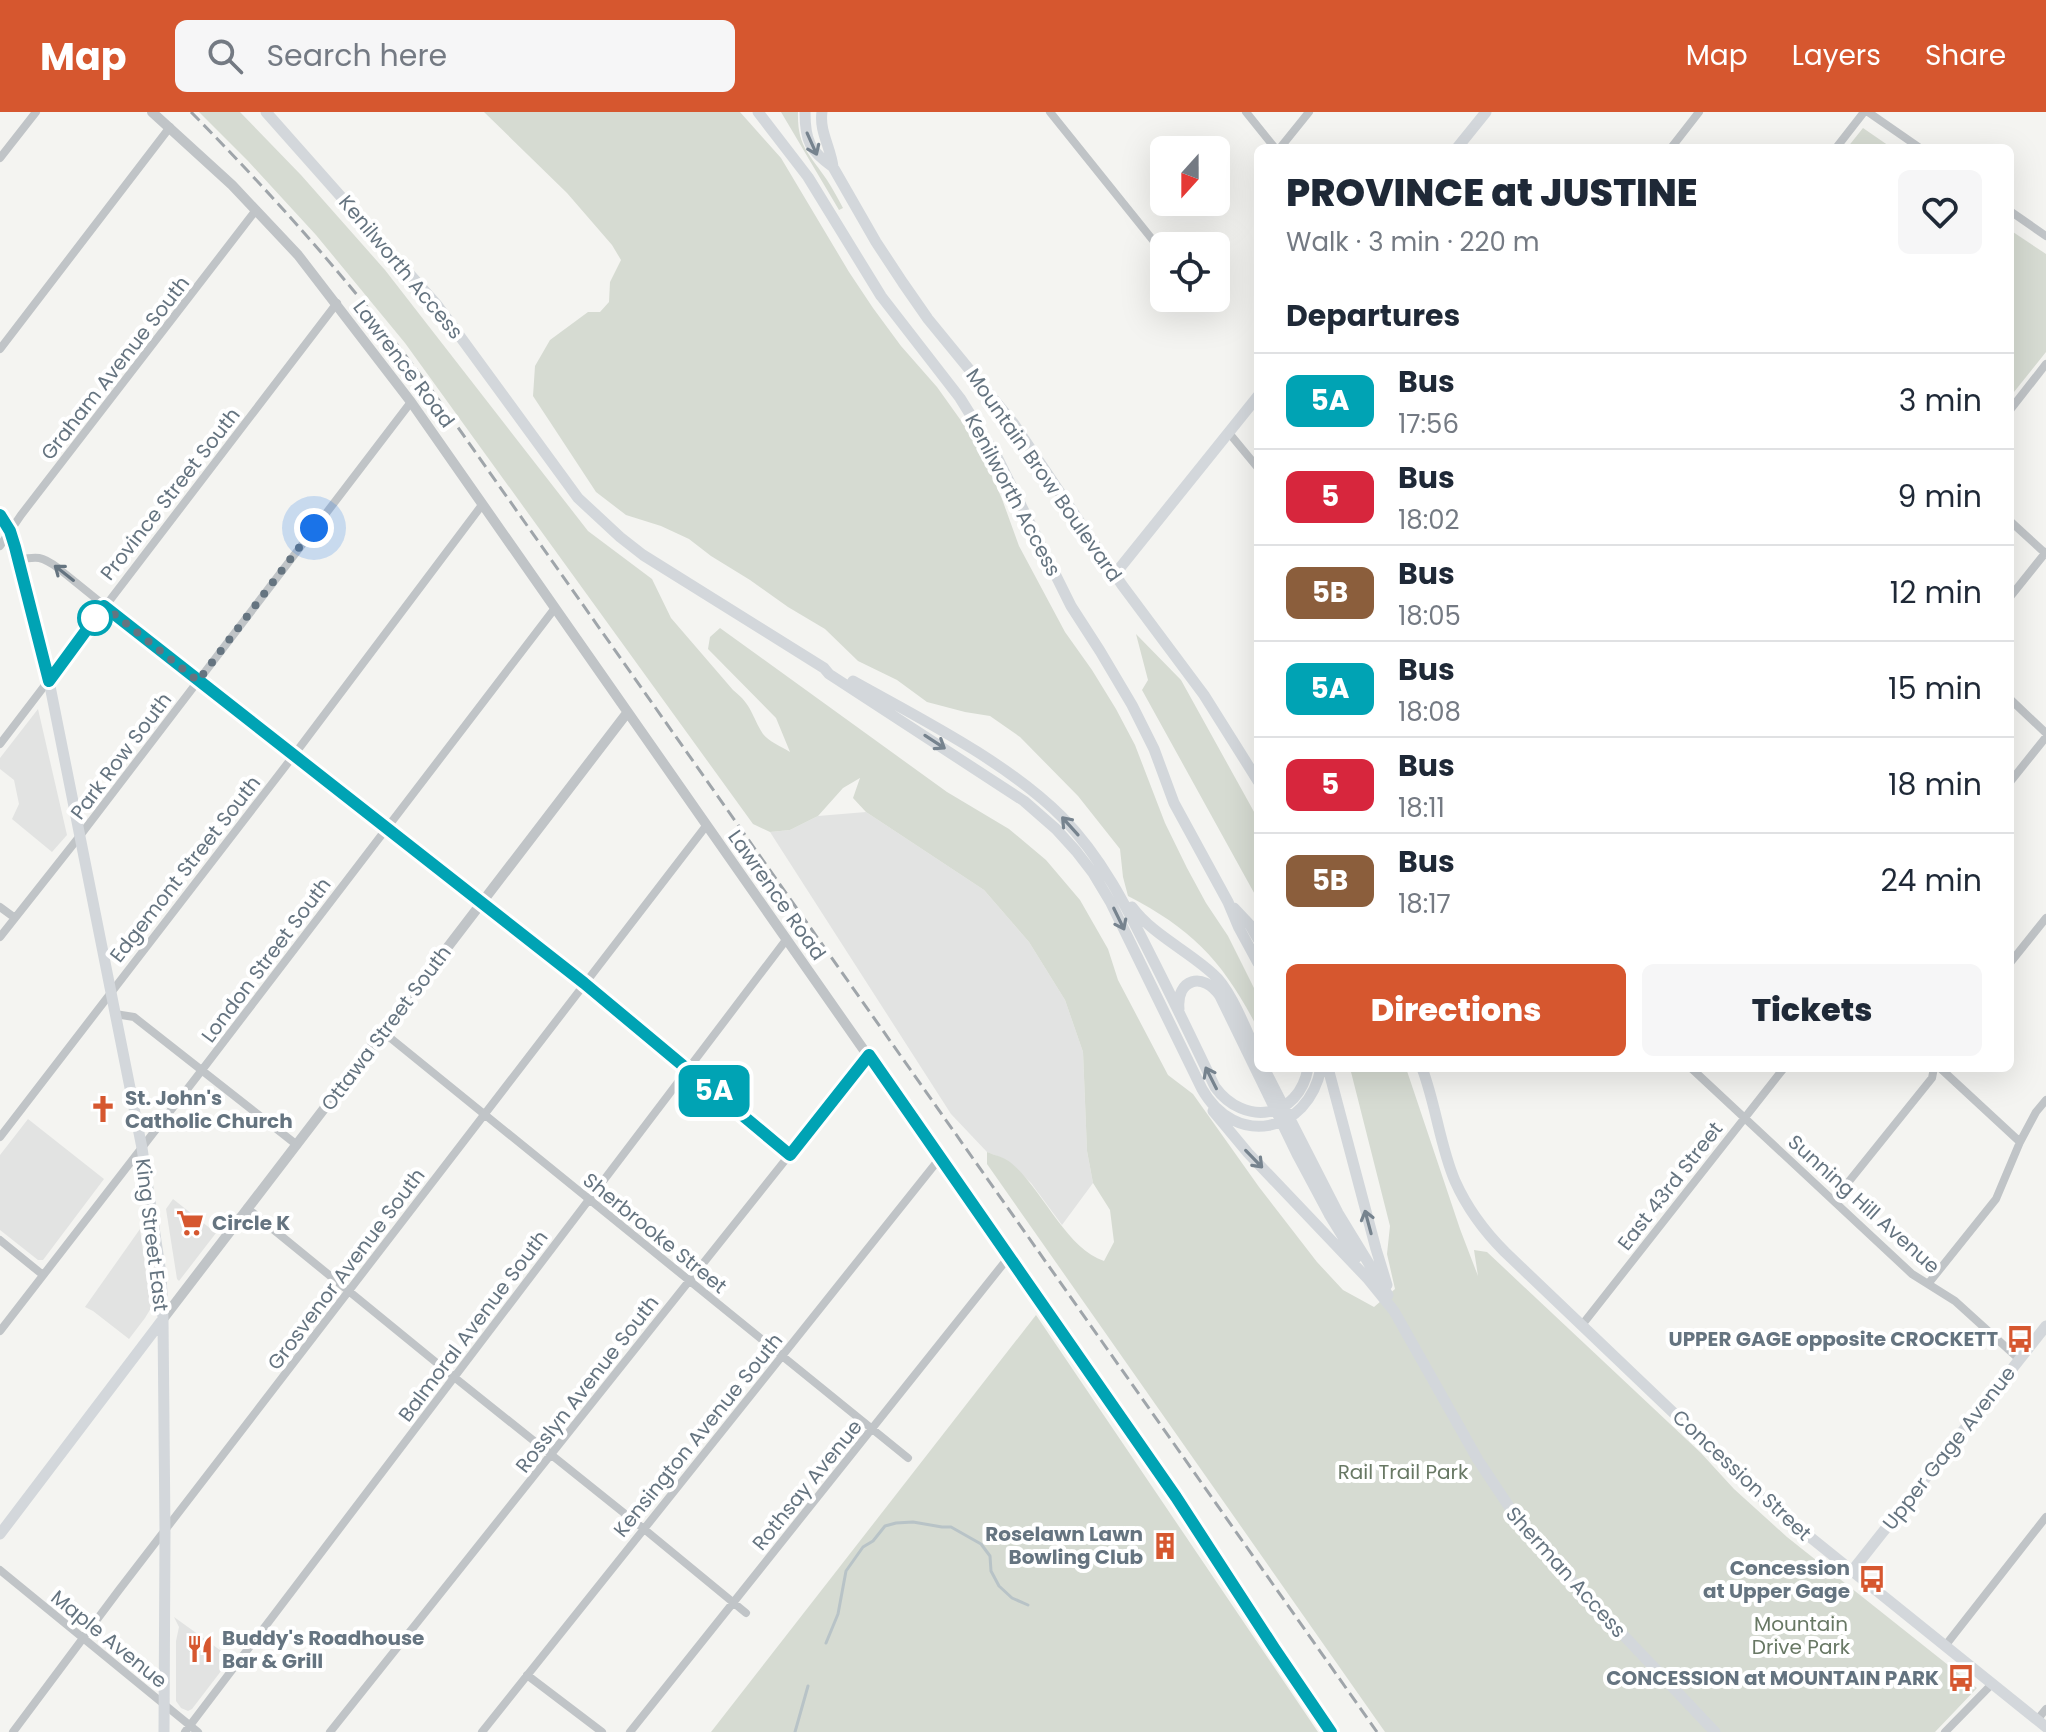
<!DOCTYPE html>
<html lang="en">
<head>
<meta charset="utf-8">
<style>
	:root { --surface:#fff; --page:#f6f6f7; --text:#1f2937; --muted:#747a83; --line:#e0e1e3; --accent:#d6572f }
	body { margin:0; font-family:Poppins,sans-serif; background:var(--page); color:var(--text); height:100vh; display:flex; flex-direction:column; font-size:30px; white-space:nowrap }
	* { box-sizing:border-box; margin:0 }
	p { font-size:26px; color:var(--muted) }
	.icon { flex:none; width:44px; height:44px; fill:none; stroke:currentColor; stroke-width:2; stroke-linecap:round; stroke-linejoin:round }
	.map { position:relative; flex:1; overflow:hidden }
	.panel { position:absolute; left:1254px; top:32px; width:760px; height:928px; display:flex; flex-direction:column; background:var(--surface); border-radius:12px; box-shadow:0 8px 32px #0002 }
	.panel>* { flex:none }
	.badge { padding:0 16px; border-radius:12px; font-size:28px; line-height:52px }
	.needle { width:52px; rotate:201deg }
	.buttons { position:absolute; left:1150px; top:24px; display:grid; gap:16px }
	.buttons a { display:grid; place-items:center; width:80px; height:80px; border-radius:12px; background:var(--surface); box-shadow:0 8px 32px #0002; font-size:40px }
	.you { position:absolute; width:40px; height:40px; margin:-20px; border:6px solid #fff; border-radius:50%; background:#1a73e8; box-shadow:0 0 0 12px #1a73e833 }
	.map>.badge { position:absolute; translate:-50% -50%; box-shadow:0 0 0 4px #fff }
	h2 { padding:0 32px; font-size:30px; line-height:72px }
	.round { display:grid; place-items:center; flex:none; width:84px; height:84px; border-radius:12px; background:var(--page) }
	.head { display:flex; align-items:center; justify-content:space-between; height:136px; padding:0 32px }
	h1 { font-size:38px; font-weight:800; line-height:60px }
	.button { display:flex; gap:16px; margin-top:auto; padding:16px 32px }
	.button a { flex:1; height:92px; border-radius:12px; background:var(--accent); color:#fff; font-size:32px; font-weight:800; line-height:92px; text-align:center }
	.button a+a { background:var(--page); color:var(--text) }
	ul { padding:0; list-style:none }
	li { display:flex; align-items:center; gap:24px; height:96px; padding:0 32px; border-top:2px solid var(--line) }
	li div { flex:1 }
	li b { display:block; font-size:30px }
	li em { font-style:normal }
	li .badge { min-width:88px; font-weight:700; text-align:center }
	header { display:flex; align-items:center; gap:48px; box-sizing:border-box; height:112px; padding:0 40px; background:var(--accent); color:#fff }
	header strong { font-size:38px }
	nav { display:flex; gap:44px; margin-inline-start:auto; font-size:28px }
	.search { width:560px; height:72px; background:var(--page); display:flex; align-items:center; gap:20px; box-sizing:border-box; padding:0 28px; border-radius:12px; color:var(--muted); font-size:30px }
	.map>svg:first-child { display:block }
</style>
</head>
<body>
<header>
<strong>Map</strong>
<div class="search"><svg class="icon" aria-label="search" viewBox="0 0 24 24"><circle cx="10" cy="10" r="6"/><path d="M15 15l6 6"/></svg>Search here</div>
<nav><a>Map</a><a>Layers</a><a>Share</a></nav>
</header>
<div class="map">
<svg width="2046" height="1620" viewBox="0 0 2046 1620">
	<rect width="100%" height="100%" fill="#f4f4f1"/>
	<path fill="#e2e3e2" d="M 38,597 L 67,723 L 52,740 L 12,707 L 19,692 L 14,668 L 0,657 L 0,646 Z
		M 866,700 L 984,778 L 1029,830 L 1065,888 L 1083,940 L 1087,1039 L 1093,1071 L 1062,1113 L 1031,1071 L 1007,1048 L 987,1040 L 951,1002 L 770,720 L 790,718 L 818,704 Z
		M 28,1007 L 104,1067 L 43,1148 L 38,1148 L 0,1118 L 0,1043 Z
		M 173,1087 L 216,1121 L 179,1169 L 177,1167 L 166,1097 Z
		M 140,1117 L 151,1196 L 145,1206 L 129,1227 L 93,1199 L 85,1195 Z
		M 174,1505 L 231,1546 L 192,1597 L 188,1599 L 181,1596 L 176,1589 L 176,1529 L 179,1515 Z"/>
	<path fill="#d6dbd2" d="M 199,0 L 240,0 L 301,63 L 385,158 L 588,419 L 652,467 L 671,506 L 733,578 C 753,594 751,603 763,622 C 768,629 782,635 790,640 L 776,606 L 708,537 L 710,525 L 720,516 L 947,680 L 1009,717 L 1046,748 L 1080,788 L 1108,837 L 1118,868 L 1168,963 L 1193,982 L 1259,1075 L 1317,1150 L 1343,1178 L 1374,1195 L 1395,1177 L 1387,1142 L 1390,1114 L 1350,956 L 1406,956 L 1460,1117 L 1478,1164 L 1474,1138 L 1487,1140 L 1701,1341 L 1734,1377 L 1787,1425 L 1977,1576 L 1935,1620 L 1385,1620 L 987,1052 L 987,1040 C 994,1043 1004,1045 1010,1050 C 1042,1076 1066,1137 1104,1149 L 1114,1130 L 1110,1098 L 1093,1071 L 1087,1039 L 1083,940 L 1065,888 L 1029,830 L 984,778 L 866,700 L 853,686 L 860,666 L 843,676 L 818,704 L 790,718 L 770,720 L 753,712 L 405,231 L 316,123 L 248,49 Z
		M 484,0 L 740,0 L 781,46 L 849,160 L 873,196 L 901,234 L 937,275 L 967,317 L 985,348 L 1002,387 L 1019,434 L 1065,520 L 1092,558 L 1116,597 L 1135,633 L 1165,711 L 1187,756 L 1206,791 L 1228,824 L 1258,884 L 1258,917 C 1224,851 1194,818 1128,784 L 1123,765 L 1120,737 L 1078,684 L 1020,625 L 990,604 L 965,600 L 927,590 L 897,568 L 858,549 L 825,517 L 788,495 L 750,468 L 711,444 L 689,427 L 661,414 L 626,403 L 596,380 L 533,284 L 535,254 L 550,228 L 588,200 L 600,200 L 609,190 L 610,170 L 621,148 L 612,133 L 567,81 Z
		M 781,0 L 798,0 C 797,35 810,42 827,68 C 833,77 838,87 843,96 L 839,98 Z
		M 1863,16 L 1892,36 L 1847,36 Z
		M 2010,118 L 2046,142 L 2046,240 L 2010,285 Z
		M 1136,522 L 1181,568 L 1258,707 L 1258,788 L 1142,578 L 1148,568 Z
		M 1036,1203 L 1318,1620 L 711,1620 Z"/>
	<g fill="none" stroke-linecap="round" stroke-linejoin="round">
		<path stroke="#b8c3c7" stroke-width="3" d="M 826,1531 L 838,1502 L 846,1459 L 863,1435 L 873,1429 L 885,1414 L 896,1411 L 913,1410 L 942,1415 L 951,1415 L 981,1432 L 990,1444 L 991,1459 L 999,1474 L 1012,1486 L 1028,1493
			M 795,1620 L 808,1574"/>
		<path stroke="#c0c4c7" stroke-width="8" d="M 1050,0 L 1164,142
			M 1246,0 L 1275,36
			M 1868,0 L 1920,36
			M 1280,36 L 1309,0
			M 1671,36 L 1699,0
			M 1836,36 L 1864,0
			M 0,46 L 36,0
			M 2010,99 L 2046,124
			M 0,237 L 170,15
			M 2010,298 L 2046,252
			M 1229,321 L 1258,356
			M 2010,409 L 2045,441
			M 0,434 L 21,403 L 256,98
			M 18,448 C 37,444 42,444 58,456 L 198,569 L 584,871 L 790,1043
			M 2010,485 L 2046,440
			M 2010,587 L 2046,621
			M 0,632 L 337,191
			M 2010,670 L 2046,625
			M 0,795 L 15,806
			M 0,825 L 79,725 L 411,290
			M 2010,851 L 2046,806
			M 115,902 L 134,905 L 297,1033
			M 383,920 L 908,1346
			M 1691,956 L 1912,1162 L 1955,1189 L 2019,1247
			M 1940,956 L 2020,1030
			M 0,1025 L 294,643 L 482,393
			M 1834,1088 L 1932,966 L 1934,956
			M 247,1096 L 454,1265 L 644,1417 L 746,1501
			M 0,1128 L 43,1163
			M 1928,1172 L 1996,1087 L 2020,1030 L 2036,1000 L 2046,988
			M 1582,1213 L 1784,956
			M 0,1219 L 202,958 L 555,496
			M 0,1458 L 198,1620
			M 1945,1534 L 2046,1405
			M 527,1563 L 602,1620
			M 2037,1608 L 2046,1597
			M 13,1620 L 119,1478 L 706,714
			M 185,1620 L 786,828
			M 330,1620 L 869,943
			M 482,1620 L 940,1046
			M 630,1620 L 1008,1146
			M 1945,1620 L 1992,1572"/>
		<path stroke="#c0c4c7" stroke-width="10" d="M 152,0 L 232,73 L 298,143 L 411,290 L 1135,1326 L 1331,1620
			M 163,1207 L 627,601"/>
		<path stroke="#d3d7db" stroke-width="11" d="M 266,0 L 437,193 L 578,386 L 620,425 L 643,443 L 824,556 L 829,562 L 1024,689 L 1056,717 L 1076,739 L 1093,761 L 1111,791 L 1202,977 C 1235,1036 1308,1022 1321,956
			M 758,0 L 808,65 L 881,184 L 960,286 L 998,347 L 1071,494 L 1100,539 L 1132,593 L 1154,637 L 1174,691 L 1228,790 L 1239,816 L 1258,851
			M 805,0 C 805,29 810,39 833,55
			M 822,0 C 819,19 831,36 833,55 L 876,130 L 903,171 L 928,207 L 1014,312 L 1122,473 L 1204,583 L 1258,669
			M 1457,36 L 1486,0
			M 0,403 L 10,419 L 15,435 L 49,569 L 142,1036 L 161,1162 L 163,1207 L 165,1420 L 164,1620
			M 1115,462 L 1258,284
			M 853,569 C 921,607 1007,650 1062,705 C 1102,746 1126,794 1151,844 C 1173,887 1194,931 1215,975 C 1244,1015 1299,1007 1308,956
			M 1132,795 C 1153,823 1187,838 1213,862 C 1231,877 1247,921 1258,943
			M 1234,796 L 1250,813 L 1258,827
			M 1179,897 C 1176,867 1203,859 1220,884 L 1298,1044 L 1329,1102 L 1356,1146
			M 1264,956 L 1338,1101 L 1388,1183
			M 1328,956 L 1376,1137 L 1387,1173
			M 1422,956 C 1436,993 1440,1034 1455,1069 C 1467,1096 1484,1119 1505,1140 L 1769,1392 L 2046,1615
			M 1213,999 L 1248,1041 L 1368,1167 L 1394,1199 L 1478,1348 L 1526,1420 L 1715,1620
			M 0,1422 L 163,1207
			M 1852,1459 L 2046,1214"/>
		<path stroke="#9fa5aa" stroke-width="3" stroke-dasharray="12 6" stroke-linecap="butt" d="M 191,0 C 278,88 359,180 433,280 L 1377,1620"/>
	</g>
	<defs><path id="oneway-shaft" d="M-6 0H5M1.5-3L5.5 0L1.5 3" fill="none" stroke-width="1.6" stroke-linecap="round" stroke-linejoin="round" transform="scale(2)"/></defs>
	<g stroke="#76838e">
		<use href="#oneway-shaft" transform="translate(812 32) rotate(66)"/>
		<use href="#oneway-shaft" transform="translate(935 630) rotate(33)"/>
		<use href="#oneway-shaft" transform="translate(1070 714) rotate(-132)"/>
		<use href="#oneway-shaft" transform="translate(1119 807) rotate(64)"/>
		<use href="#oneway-shaft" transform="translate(1211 966) rotate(-117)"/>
		<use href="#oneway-shaft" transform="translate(1254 1047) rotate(46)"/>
		<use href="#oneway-shaft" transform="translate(1368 1110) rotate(-105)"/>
	</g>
	<use stroke="#657480" href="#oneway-shaft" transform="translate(64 461) rotate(-142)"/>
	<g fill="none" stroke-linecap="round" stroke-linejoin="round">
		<g stroke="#fff" stroke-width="18">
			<path id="line" d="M 0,403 L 10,419 L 15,435 L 49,569 L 104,494 L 584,871 L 790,1043 L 869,943 L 1176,1385 L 1274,1536 L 1331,1620"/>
		</g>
		<use href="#line" stroke="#00a3b4" stroke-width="12"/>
		<path stroke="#657480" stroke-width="8" stroke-dasharray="0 14.4" d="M 95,506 L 104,494 L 198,569 L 314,416"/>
	</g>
	<defs>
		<g id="church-bare" transform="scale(2.16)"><path d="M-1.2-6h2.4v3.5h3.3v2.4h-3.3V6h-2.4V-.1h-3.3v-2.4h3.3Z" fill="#d6572f" stroke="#fff" stroke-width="2.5" paint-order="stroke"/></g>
		<g id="supermarket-bare" transform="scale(2.16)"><path d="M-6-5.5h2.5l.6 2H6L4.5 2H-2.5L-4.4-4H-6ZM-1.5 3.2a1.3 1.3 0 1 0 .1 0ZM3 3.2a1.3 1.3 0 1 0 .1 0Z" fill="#d6572f" stroke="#fff" stroke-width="2.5" paint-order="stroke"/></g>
		<g id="bus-bare" transform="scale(2.16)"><path d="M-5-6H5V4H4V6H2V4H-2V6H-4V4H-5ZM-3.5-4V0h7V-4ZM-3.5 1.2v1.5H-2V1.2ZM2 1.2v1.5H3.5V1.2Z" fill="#d6572f" stroke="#fff" stroke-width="2.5" paint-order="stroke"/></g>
		<g id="building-bare" transform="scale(2.16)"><path d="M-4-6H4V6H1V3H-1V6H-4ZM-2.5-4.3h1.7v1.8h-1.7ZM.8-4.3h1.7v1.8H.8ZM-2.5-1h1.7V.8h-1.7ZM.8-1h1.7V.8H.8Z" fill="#d6572f" stroke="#fff" stroke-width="2.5" paint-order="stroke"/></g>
		<g id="restaurant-bare" transform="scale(2.16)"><path d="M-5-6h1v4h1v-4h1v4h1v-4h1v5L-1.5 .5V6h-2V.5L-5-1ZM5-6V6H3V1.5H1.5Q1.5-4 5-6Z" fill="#d6572f" stroke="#fff" stroke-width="2.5" paint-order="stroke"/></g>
	</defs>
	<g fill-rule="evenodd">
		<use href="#church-bare" x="103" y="997"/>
		<use href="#supermarket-bare" x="190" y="1111"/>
		<use href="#bus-bare" x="2020" y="1227"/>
		<use href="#building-bare" x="1165" y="1434"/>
		<use href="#bus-bare" x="1872" y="1467"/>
		<use href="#restaurant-bare" x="200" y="1537"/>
		<use href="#bus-bare" x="1961" y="1566"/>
	</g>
	<circle fill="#fff" stroke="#00a3b4" stroke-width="4" cx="95" cy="506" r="16"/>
	<g text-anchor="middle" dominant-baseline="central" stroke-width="8" stroke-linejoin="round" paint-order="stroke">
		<g font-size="20" fill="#657480" stroke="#fff">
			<text transform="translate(401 155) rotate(50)">Kenilworth Access</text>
			<text transform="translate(404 252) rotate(53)">Lawrence Road</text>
			<text transform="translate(115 256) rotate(-52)">Graham Avenue South</text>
			<text transform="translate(1044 363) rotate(55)">Mountain Brow Boulevard</text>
			<text transform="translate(170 382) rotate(-52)">Province Street South</text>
			<text transform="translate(1013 383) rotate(62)">Kenilworth Access</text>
			<text transform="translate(121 644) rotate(-53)">Park Row South</text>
			<text transform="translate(185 757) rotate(-52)">Edgemont Street South</text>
			<text transform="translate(777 783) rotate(55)">Lawrence Road</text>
			<text transform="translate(266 848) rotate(-53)">London Street South</text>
			<text transform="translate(386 916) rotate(-53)">Ottawa Street South</text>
			<text transform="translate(1670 1074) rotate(-52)">East 43rd Street</text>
			<text transform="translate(1864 1092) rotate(42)">Sunning Hill Avenue</text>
			<text transform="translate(655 1121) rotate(39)">Sherbrooke Street</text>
			<text transform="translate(152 1123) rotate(83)">King Street East</text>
			<text transform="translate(346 1157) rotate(-53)">Grosvenor Avenue South</text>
			<text transform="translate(473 1214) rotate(-53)">Balmoral Avenue South</text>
			<text transform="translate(587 1272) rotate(-52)">Rosslyn Avenue South</text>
			<text transform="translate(698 1323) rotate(-51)">Kensington Avenue South</text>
			<text transform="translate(1949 1336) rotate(-52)">Upper Gage Avenue</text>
			<text transform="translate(1742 1363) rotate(43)">Concession Street</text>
			<text transform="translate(807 1373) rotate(-51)">Rothsay Avenue</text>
			<text transform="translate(1566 1460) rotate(48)">Sherman Access</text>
			<text transform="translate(109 1527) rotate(39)">Maple Avenue</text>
		</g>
		<g font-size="20" font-weight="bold" fill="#657480" stroke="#fff" text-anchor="end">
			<text x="125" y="986" text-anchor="start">St. John's<tspan x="125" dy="23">Catholic Church</tspan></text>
			<text x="212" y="1111" text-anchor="start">Circle K</text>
			<text x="1998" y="1227">UPPER GAGE opposite CROCKETT</text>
			<text x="1143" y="1422">Roselawn Lawn<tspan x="1143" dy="23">Bowling Club</tspan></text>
			<text x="1850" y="1456">Concession<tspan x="1850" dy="23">at Upper Gage</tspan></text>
			<text x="222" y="1526" text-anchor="start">Buddy's Roadhouse<tspan x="222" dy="23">Bar &amp; Grill</tspan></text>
			<text x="1939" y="1566">CONCESSION at MOUNTAIN PARK</text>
		</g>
		<g font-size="20" fill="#687864" stroke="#fff">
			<text x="1403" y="1360">Rail Trail Park</text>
			<text x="1801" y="1512">Mountain<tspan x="1801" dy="23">Drive Park</tspan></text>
		</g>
	</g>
</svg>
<div class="buttons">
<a><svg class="needle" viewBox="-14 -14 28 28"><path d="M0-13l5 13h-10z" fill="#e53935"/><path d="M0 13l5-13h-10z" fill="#747a83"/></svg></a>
<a><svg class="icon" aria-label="locate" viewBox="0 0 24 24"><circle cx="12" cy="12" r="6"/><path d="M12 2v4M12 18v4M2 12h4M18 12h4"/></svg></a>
</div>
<div class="you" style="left:314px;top:416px"></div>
<b class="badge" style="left:714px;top:979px;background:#00a3b4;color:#fff">5A</b>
<section class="panel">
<div class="head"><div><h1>PROVINCE at JUSTINE</h1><p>Walk · 3 min · 220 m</p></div><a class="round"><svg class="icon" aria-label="heart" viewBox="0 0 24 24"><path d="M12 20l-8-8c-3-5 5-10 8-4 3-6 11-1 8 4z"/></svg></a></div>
<h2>Departures</h2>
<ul>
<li><span class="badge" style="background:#00a3b4;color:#fff">5A</span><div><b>Bus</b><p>17:56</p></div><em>3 min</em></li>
<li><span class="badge" style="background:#d7263d;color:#fff">5</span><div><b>Bus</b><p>18:02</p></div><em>9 min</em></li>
<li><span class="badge" style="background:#8b5e3c;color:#fff">5B</span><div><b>Bus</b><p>18:05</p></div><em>12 min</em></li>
<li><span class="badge" style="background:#00a3b4;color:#fff">5A</span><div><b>Bus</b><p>18:08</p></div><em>15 min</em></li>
<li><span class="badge" style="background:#d7263d;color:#fff">5</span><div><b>Bus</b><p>18:11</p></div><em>18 min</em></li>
<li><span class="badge" style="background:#8b5e3c;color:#fff">5B</span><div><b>Bus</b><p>18:17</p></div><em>24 min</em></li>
</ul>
<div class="button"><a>Directions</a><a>Tickets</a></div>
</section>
</div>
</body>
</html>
